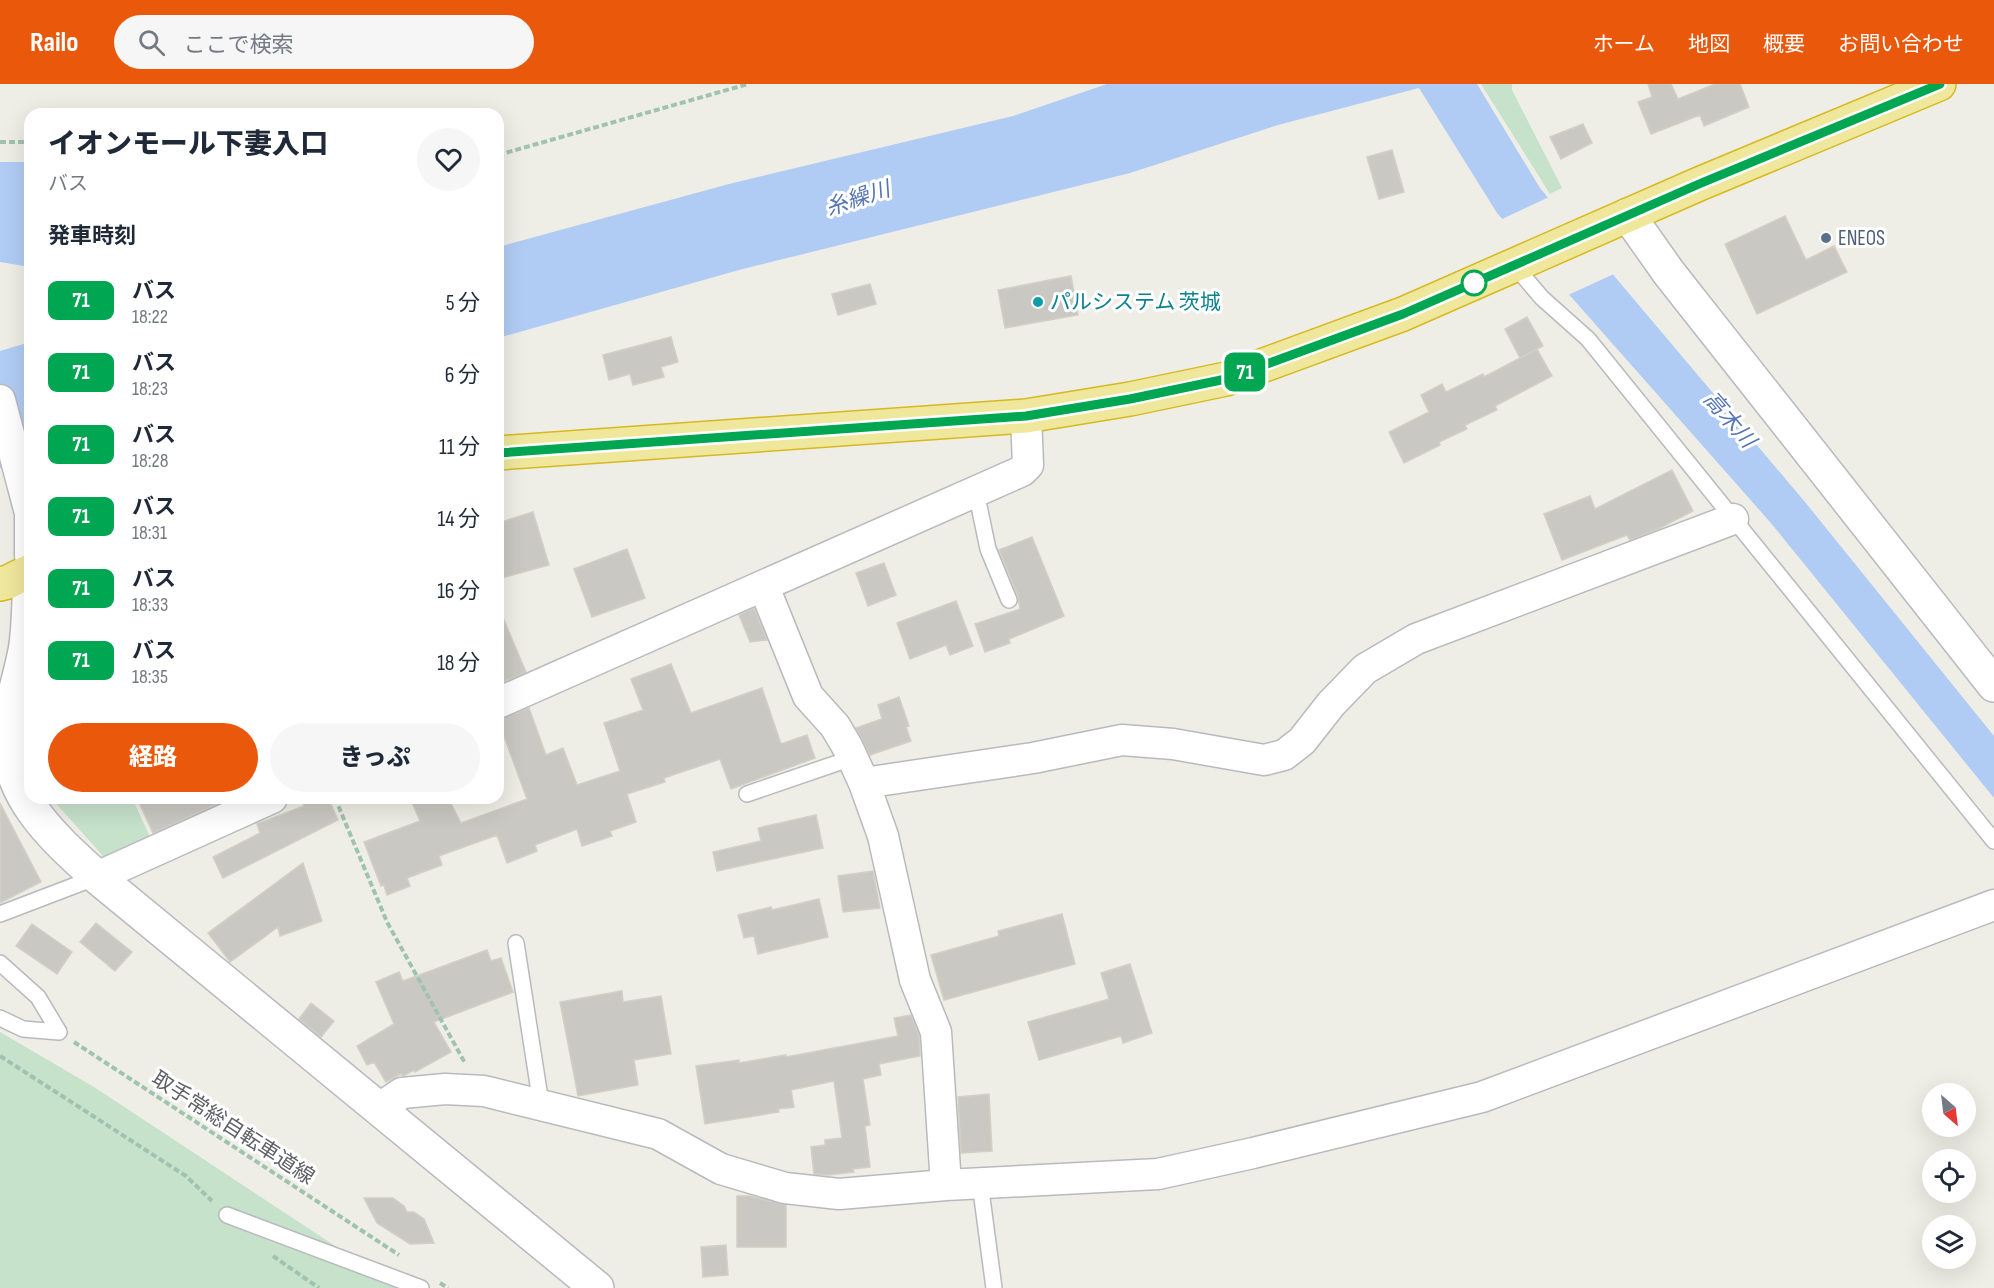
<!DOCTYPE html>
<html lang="ja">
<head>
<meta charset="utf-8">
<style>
	:root { --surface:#fff; --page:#f6f6f7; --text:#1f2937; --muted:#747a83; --accent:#ea580c }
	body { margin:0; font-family:"Sofia Sans Condensed","Noto Sans JP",sans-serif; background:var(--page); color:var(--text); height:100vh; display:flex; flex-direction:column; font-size:22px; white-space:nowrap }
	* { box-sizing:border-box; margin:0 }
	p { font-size:20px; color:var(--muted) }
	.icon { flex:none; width:33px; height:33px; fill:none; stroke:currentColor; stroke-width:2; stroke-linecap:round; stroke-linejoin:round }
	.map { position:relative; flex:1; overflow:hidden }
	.drawer { position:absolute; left:24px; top:24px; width:480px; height:696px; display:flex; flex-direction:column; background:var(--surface); border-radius:18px; box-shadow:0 6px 24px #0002 }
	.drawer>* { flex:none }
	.badge { padding:0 12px; border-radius:9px; font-size:21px; line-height:39px }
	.needle { width:39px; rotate:152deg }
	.controls { position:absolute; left:1922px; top:999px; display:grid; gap:12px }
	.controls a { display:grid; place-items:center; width:54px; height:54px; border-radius:50%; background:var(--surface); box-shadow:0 6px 24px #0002; font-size:30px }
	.map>.badge { position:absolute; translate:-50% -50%; box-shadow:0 0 0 3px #fff }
	h2 { padding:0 24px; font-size:22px; line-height:54px }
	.round { display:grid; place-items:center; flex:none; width:63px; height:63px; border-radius:32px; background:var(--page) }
	.head { display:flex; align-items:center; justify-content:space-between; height:102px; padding:0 24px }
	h1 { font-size:28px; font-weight:800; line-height:45px }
	.button { display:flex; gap:12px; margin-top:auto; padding:12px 24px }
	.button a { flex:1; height:69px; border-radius:36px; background:var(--accent); color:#fff; font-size:24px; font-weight:800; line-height:69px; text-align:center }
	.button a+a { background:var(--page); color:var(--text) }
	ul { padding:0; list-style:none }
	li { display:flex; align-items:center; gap:18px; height:72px; padding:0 24px }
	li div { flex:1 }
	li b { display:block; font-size:22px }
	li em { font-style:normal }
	li .badge { min-width:66px; font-weight:700; text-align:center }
	header { display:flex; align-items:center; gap:36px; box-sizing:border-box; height:84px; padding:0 30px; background:var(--accent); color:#fff }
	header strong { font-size:28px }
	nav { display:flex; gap:33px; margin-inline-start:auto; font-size:21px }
	.search { width:420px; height:54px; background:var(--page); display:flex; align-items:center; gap:15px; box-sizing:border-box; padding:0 21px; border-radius:33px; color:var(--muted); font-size:22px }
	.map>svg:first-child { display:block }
</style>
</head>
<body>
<header>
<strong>Railo</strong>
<div class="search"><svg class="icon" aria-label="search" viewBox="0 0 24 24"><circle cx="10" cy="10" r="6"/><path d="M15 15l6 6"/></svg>ここで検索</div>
<nav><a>ホーム</a><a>地図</a><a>概要</a><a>お問い合わせ</a></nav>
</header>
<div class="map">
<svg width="1994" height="1204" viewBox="0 0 1994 1204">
	<rect width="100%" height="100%" fill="#eeeee6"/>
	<path fill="#c6e2cb" d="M 1481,0 L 1512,0 L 1512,6 L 1562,104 L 1550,110 Z
		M 51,714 L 132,714 L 151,755 L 112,774 L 104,773 Z
		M 0,948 L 94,1003 L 399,1204 L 0,1204 Z"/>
	<path fill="#b1ccf4" d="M 1107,0 L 1477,0 L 1540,104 L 1805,418 L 1994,652 L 1994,714 L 1770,438 L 1497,129 L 1419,4 L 1278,41 L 1130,89 L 739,186 L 498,254 L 498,163 L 729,100 L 1013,32 Z
		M 0,78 L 30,78 L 30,183 L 0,178 Z
		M 30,258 L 30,376 L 0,384 L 0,267 Z"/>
	<path fill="#eeeee6" d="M 1551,112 L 1616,189 L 1566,212 L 1500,136 Z"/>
	<path fill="#cac8c3" stroke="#d2d0c5" stroke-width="1.5" d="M 1648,0 L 1671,0 L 1678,15 L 1715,0 L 1740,0 L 1749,23 L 1704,42 L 1700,31 L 1651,50 L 1638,18 L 1652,13 Z
		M 1583,40 L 1592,59 L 1561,75 L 1550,53 Z
		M 1392,66 L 1404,108 L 1379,115 L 1367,73 Z
		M 1785,132 L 1806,176 L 1834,162 L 1847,188 L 1757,230 L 1725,160 Z
		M 1071,192 L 1078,231 L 1005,244 L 998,206 Z
		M 870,200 L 876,220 L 838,231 L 832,210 Z
		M 1527,233 L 1543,262 L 1520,274 L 1505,245 Z
		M 671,253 L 678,278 L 661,283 L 664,293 L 633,301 L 630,290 L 609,296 L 603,271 Z
		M 1537,265 L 1552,292 L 1495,322 L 1497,326 L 1465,341 L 1467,345 L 1439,358 L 1440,361 L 1404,379 L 1389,348 L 1429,328 L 1421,311 L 1442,300 L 1446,308 L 1483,290 L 1484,293 Z
		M 1672,386 L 1693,427 L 1658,445 L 1630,456 L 1627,451 L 1562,476 L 1544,430 L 1590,412 L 1595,425 Z
		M 533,428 L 549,481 L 498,495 L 498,439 Z
		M 1032,453 L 1064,532 L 1009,555 L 1010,559 L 985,568 L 975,540 L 1020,525 L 1018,512 L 999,466 Z
		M 627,465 L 645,514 L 592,533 L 574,485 Z
		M 884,479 L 896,511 L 868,522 L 856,489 Z
		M 956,517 L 973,562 L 950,571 L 946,561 L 910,575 L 897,539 Z
		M 498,522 L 526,588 L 498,600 Z
		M 754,524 L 767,556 L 750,558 L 739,531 Z
		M 671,580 L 691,629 L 762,604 L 781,660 L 807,651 L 815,674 L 731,705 L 720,675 L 664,694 L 665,698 L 627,710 L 636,738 L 610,747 L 612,752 L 582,762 L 577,745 L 535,761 L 537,767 L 507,779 L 497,751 L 439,772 L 442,781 L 407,794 L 410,802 L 387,811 L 384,801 L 381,802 L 364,758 L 420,737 L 410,714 L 448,714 L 461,739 L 527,715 L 498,636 L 529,624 L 546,671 L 563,664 L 577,701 L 620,687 L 604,639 L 643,626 L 631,595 Z
		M 899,613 L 909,642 L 906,643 L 911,657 L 870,671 L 856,644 L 882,635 L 878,621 Z
		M 137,714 L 230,714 L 153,749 Z
		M 300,714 L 328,714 L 338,736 L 223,794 L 213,773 L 260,749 L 257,740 L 304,722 Z
		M 0,719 L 41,798 L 0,819 Z
		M 816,731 L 823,764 L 717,787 L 713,768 L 761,757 L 758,744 Z
		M 303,779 L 322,837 L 280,852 L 278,843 L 230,878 L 208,849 Z
		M 873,787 L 880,824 L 843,828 L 838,792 Z
		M 819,815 L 828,853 L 758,870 L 754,852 L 744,854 L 738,831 L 771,823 L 772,826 Z
		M 1062,830 L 1075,880 L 944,916 L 931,871 L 999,852 L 998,847 Z
		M 96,839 L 132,868 L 115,887 L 80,858 Z
		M 32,840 L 72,868 L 57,890 L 16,862 Z
		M 487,866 L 491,877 L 501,874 L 513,908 L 434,938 L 451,968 L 415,988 L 414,986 L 403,992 L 401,990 L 386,998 L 374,978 L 367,981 L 357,962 L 394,940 L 376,898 L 399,888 L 403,897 Z
		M 1130,880 L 1152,949 L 1123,959 L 1121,952 L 1039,976 L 1028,938 L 1109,915 L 1101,889 Z
		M 622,907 L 623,918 L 661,912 L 671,970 L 634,976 L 638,1001 L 578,1012 L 560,918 Z
		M 311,919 L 334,937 L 321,953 L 299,935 Z
		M 911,931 L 919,951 L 920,972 L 879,980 L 881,991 L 863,995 L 870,1041 L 865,1042 L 870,1083 L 853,1085 L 854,1088 L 828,1091 L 814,1090 L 811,1063 L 825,1061 L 825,1056 L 842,1054 L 834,997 L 791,1006 L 794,1023 L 778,1025 L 779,1028 L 705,1040 L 696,982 L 739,976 L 739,979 L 786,971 L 786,973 L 898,952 L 894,934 Z
		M 989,1010 L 992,1067 L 961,1069 L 958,1013 Z
		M 737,1112 L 750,1112 L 786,1121 L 786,1163 L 737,1163 Z
		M 364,1114 L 393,1114 L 404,1122 L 407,1128 L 414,1128 L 424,1135 L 434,1159 L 410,1160 L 377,1139 Z
		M 726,1161 L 728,1191 L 703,1193 L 701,1163 Z"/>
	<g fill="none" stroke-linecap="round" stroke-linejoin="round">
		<g stroke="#b8babe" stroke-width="18">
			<path id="lane" d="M 1514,181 L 1542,214 L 1588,255 L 1994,757
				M 974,409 L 979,422 L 988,465 L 1009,516
				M 747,710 L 852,674
				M 0,830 L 97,793
				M 516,859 L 541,1020
				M 0,879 L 38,913 L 59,948
				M 0,934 L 23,945 L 59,948
				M 980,1099 L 994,1204
				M 227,1131 L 421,1204"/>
		</g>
		<g stroke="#b8babe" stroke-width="33">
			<path id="street" d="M 0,316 L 30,429 L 30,472
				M 764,503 L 808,612 L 835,642 L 848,664 L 864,699 L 883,752 L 915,896 L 936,948 L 946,1101
				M 498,619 L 1022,387 L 1028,381 L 1026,332
				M 864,699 L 1033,674 L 1122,656 L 1173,660 L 1264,676 L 1284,671 L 1302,657 L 1331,620 L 1365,585 L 1416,555 L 1733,435
				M 97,793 L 272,714
				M 378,1025 L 402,1009 L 445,1005 L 484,1007 L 658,1050 L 721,1085 L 785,1104 L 839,1110 L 946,1101 L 1158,1090 L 1253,1069 L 1482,1013 L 1994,821"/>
		</g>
		<g stroke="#b8b9be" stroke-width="36">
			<path id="secondary" d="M 1628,131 L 1669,189 L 1994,601
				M 30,488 C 29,512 29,538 26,561 C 22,587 13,611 9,637 C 0,706 50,751 97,793 L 597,1204"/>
		</g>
		<g stroke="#d6b91f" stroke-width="36">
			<path id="highway" d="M 498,369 L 1026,332 L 1130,315 L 1226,295 L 1403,230 L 1699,100 L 1939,0
				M 0,500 L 8,498 L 30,487"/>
		</g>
		<path stroke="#a0c2b0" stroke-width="4" stroke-dasharray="6 3" stroke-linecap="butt" d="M 0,58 L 30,58
			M 498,71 L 748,0
			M 335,714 L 387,838 L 465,979
			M 74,958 L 399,1171
			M 0,972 L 186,1092 L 212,1117
			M 273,1172 L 319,1204
			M 440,1199 L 448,1204"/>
		<use href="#lane" stroke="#fff" stroke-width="15"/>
		<use href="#street" stroke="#fff" stroke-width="30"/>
		<use href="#secondary" stroke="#fff" stroke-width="33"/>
		<use href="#highway" stroke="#efe79c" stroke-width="33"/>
	</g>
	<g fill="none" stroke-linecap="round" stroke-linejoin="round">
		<g stroke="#fff" stroke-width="14">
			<path id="line" d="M 498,369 L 1026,332 L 1130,315 L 1226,295 L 1403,230 L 1699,100 L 1940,0"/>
		</g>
		<use href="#line" stroke="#00a651" stroke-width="9"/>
	</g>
	<circle fill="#5c6f8a" stroke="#fff" stroke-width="2" cx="1826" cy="154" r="6"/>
	<circle fill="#fff" stroke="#00a651" stroke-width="3" cx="1474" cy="199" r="12"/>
	<circle fill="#0f9aa8" stroke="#fff" stroke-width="2" cx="1038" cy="218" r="6"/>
	<g text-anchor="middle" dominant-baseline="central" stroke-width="6" stroke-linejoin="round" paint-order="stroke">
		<g font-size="21" fill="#4e5e75" stroke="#fff" text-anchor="start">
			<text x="1838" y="154">ENEOS</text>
		</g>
		<g font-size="21" fill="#0d838f" stroke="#fff" text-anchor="start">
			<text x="1050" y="218">パルシステム 茨城</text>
		</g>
		<g font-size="21" fill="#5e6065" stroke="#fff">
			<text transform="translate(233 1044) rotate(33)">取手常総自転車道線</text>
		</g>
		<g font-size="22" font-style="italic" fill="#5675b4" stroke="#fff">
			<text transform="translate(858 115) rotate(-18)">糸繰川</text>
			<text transform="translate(1729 336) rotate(49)">高木川</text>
		</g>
	</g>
</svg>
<div class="controls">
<a><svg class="needle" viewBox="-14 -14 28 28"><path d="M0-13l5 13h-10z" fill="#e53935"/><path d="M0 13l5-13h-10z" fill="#747a83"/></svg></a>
<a><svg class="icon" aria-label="locate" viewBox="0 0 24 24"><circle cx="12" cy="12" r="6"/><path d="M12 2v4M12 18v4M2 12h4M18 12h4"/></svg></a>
<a><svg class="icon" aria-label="layers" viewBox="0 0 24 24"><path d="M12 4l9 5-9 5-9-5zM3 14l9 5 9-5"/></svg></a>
</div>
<b class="badge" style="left:1245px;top:288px;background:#00a651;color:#fff">71</b>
<section class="drawer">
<div class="head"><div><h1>イオンモール下妻入口</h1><p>バス</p></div><a class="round"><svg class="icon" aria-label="heart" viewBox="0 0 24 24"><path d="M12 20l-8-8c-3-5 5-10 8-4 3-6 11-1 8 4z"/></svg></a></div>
<h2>発車時刻</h2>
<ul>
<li><span class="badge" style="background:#00a651;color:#fff">71</span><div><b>バス</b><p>18:22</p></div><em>5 分</em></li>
<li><span class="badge" style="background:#00a651;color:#fff">71</span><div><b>バス</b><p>18:23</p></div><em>6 分</em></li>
<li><span class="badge" style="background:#00a651;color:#fff">71</span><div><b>バス</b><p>18:28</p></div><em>11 分</em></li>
<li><span class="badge" style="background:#00a651;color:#fff">71</span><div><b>バス</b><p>18:31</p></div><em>14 分</em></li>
<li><span class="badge" style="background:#00a651;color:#fff">71</span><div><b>バス</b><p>18:33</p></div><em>16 分</em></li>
<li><span class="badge" style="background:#00a651;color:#fff">71</span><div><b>バス</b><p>18:35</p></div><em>18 分</em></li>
</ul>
<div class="button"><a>経路</a><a>きっぷ</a></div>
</section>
</div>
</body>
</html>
